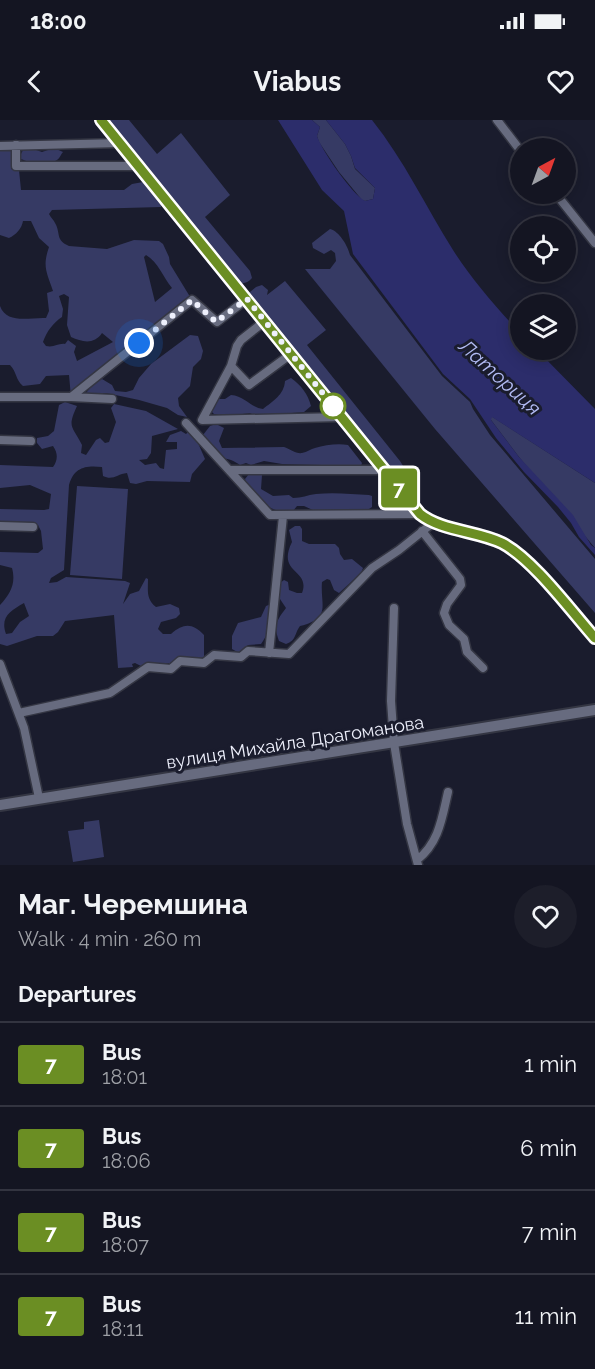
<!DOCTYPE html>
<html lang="en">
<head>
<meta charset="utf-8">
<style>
	:root { --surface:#141522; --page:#1d1e2a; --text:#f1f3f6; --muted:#9d9fa5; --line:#333440 }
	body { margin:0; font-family:Raleway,sans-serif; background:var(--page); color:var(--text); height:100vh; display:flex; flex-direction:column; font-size:22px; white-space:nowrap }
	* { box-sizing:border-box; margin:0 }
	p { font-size:20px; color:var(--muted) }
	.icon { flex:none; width:33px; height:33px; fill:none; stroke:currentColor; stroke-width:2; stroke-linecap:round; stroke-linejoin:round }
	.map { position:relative; height:745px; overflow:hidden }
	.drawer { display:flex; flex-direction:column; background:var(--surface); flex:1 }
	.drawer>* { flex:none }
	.badge { padding:0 12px; border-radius:4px; font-size:21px; line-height:39px }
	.needle { width:39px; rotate:41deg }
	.buttons { position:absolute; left:510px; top:18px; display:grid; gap:12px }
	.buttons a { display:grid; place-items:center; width:66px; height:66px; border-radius:50%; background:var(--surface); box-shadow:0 3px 15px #0003,0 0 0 2px var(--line); font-size:30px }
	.you { position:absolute; width:30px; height:30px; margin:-15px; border:4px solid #fff; border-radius:50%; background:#1a73e8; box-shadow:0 0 0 9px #1a73e833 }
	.map>.badge { position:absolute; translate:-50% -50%; box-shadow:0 0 0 3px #fff }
	h2 { padding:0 18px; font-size:22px; line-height:54px }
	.round { display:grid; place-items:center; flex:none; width:63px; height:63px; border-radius:32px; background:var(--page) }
	.overview { display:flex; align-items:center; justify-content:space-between; height:102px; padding:0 18px }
	h1 { font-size:28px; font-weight:700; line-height:45px }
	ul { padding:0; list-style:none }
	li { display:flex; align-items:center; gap:18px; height:84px; padding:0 18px; border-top:2px solid var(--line) }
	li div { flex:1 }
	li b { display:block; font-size:22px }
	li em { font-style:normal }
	li .badge { min-width:66px; font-weight:700; text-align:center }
	.status { display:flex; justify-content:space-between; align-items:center; height:42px; padding:0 30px; background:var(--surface); direction:ltr }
	.status svg { height:16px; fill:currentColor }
	header { display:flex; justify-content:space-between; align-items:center; height:78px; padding:0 18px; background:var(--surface); font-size:27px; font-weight:700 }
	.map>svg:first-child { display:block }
</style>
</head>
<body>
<div class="status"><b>18:00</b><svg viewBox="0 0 49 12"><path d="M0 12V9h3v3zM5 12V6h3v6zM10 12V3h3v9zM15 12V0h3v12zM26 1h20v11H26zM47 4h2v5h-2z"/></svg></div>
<header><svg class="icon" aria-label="back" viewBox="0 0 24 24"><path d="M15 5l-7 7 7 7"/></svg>Viabus<svg class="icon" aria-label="heart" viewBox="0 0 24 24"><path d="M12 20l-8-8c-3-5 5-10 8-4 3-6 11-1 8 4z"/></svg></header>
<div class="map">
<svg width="595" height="745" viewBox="0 0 595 745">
	<rect width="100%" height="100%" fill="#1a1c2d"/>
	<path fill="#363a64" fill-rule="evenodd" d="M 101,0 L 129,0 L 157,34 L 181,13 L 230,75 L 205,97 L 250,151 L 252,158 C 245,166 240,163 231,160 Z
		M 312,0 L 326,0 L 345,24 L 351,36 L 355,49 L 375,68 L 373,79 L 365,81 L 362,80 L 339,52 L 319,22 L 317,16 L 320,7 Z
		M 30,28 L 42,32 L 54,28 L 63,32 C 61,34 60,38 57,40 C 48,46 30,43 21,39 L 21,34 L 23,30 Z
		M 9,29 L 13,31 L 11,49 L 19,50 L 21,70 L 124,70 L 132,64 L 143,62 L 161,84 L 161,87 L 52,90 L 49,94 C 51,98 54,100 55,103 C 61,113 55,120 69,126 L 107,129 L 134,120 L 159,121 L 163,124 L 169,137 L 170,144 L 192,180 L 71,277 L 69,255 L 46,256 L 40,264 L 23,266 C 15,259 17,252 10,245 L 0,245 L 0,186 C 7,205 31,197 46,198 L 49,191 L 47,173 L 53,171 C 47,153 42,147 49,127 L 39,118 L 31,101 L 23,101 C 22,108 16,115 9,118 L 0,115 L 0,30 ZM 146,135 C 158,142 163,157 172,168 L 155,182 L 144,137 ZM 64,174 L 69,177 L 67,205 L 71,217 C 82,222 94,225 102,213 L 113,222 L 77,241 L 74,232 L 76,226 L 68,220 L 65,224 C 58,223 54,228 46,226 L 43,222 C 47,211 53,203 62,197 L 63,189 L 59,176 Z
		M 330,109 C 339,111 348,126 350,135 L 442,256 L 470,282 L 473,289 L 490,315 L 595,439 L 595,493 L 435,309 L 305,149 L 330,149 L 336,141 L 335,133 L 331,130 L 324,134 L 313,128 L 312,123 Z
		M 285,161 L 326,210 L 307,225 L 400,341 L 412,360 L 411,365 L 405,369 L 249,182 L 250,172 L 256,167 L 262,165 L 268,170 L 267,175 Z
		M 190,215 L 198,216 L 203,231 L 201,239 L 193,247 L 190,266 L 178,278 L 179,286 L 187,297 L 178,295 L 167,288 L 139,280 L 106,273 L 86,273 L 95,262 L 102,259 L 112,265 L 115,271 L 126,272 L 133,270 L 139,258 L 151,244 Z
		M 291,258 C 301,265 308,274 311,286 L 304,292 L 256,296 L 250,293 L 227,296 L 214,294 L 211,291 L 217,279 L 225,279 L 231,275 C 245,276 251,288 263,289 C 273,281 284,275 285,261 Z
		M 65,282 L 77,286 C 67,308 72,305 82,325 L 81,333 L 86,335 L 96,320 L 100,318 L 105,323 L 109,322 L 116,302 L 111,288 L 114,284 L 146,291 L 178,309 L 152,316 L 151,333 L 147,339 L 139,340 L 145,345 L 156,343 L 160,348 L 164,349 L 166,330 L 177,329 L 177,322 L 166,322 L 170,315 L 181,311 L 186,314 L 193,307 L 200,311 L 198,323 L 205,339 L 192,354 L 190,362 L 147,361 L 136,364 L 130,363 L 127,353 C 117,354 113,361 103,356 L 102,347 C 86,345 74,347 69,365 L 64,450 L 51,458 L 49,463 L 57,462 L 66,457 L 125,461 L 130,463 L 123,484 L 130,474 L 139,471 L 146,458 L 148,459 C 148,471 146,479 156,487 L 170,484 L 179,488 L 180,494 L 176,498 L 161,502 L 158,509 L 163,514 L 171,514 C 184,503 192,503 204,515 L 204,537 L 201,540 L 179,538 L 170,543 L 141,546 L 135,543 L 132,544 L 133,547 L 118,548 L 114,495 L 65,501 L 58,512 L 53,516 L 37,516 L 7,526 L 0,524 L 0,485 C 11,473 16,463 12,448 L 0,445 L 0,432 L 38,433 L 43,429 L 41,411 L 38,405 L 0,401 L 0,389 L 44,390 L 49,389 L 51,374 L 30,365 L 0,368 L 0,345 L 53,347 C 58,340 58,333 53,326 L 42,329 L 37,323 L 37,318 L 48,316 L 54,311 L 59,285 ZM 24,483 L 29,496 L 20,502 L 12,513 L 6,514 C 0,497 10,491 24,483 Z
		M 491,296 L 595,363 L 595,428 L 519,337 L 491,300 Z
		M 216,304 L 224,308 L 219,321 L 222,328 L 284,327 C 290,329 296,334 302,333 C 307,332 311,329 315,328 C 325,325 338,323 348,325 L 362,343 L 361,346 L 282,344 L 264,341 L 251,345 L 246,343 L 240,345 C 237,343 234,341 231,340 C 217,335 213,343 204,326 L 206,319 L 203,315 L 210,306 Z
		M 254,353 L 262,355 L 261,369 L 273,376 L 289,375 L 293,378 C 302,378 307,375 316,374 C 333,372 352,374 369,375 L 372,376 L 372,387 L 366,391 L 315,391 L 304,386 L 297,386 L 293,391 C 267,394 261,380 246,362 L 245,359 L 249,354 Z
		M 77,366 L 128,369 L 122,459 L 70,455 Z
		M 295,406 L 300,406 L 302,409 L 302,421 L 309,424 L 335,424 L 339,428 L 340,434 L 344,440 L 352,439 L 363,448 L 361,453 L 339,473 L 334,470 L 330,460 L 327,459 L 322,462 C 320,485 332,498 300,506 C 294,514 297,520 286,524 L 279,521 C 273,505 277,500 286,488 L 280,479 L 280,463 L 284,460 L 288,462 L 289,470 L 297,473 L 302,473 C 311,449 276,454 292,422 L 289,410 Z
		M 271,484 C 276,495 268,515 261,524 L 248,525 L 239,533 L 232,529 L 232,516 L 238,503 L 261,497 L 266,486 Z
		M 99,700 L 104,737 L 73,742 L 68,711 L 84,709 L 84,702 Z"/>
	<path fill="#2c2d6b" d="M 278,0 L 312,0 L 320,7 L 317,16 C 322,31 352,74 365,81 L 373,79 L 375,68 L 355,48 L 351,36 L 345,24 L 326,0 L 372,0 C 404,40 426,87 453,130 C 472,160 496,187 520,213 L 520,230 L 537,230 L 595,289 L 595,363 L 492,297 L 491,300 L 519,337 L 573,395 L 591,425 L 595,428 L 595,435 L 579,417 L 571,403 L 558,387 L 524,352 L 496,318 L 470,279 L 443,254 L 353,134 L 344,91 L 322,70 Z"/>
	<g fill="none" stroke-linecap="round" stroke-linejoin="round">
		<g stroke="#343643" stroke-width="11">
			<path id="street" d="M 497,0 L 520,30
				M 16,25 L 16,46 L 138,46
				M 0,26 L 120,23
				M 556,74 L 595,123
				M 265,201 L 241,220 L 237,226 L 231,246 L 202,300 L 342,297
				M 231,246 L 249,265 L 291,234
				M 0,277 L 71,277 L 192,180 L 217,202 L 247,179
				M 71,277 L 112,279
				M 186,303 L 229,350 L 384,350
				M 0,320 L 31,321
				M 229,350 L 270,395 L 420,394
				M 0,406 L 33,407
				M 422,411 L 460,459 L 461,465 L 447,484 L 444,493 L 449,505 L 464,519 L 467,532 L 483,548
				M 394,488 L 391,581 L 394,623 L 407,704 L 418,745
				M 269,533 L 283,396
				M 0,544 L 24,608 L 39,678
				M 19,593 L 110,573 L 148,547 L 171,549 L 180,541 L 204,543 L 214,535 L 241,537 L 248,531 L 289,534 L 372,448 L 399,430 L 434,402
				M 417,740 C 439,723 442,698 448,672"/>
		</g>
		<g stroke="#343643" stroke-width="14">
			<path id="secondary" d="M 101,0 L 420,394 C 441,411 478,411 502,423 C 534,440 571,491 595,518
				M 0,685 L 595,590"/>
		</g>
		<use href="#street" stroke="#676b7f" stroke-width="8"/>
		<use href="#secondary" stroke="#676b7f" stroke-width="10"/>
	</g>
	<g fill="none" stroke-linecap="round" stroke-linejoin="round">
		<g stroke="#fff" stroke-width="14">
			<path id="line" d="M 101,0 L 420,394 C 441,411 478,411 502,423 C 533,439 571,491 595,518"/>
		</g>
		<use href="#line" stroke="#6b8e23" stroke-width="9"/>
		<path stroke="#eef0fc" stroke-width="6" stroke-dasharray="0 10.8" d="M 139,223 L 192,180 L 216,202 L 247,179 L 333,286"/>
	</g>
	<circle fill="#fff" stroke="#6b8e23" stroke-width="3" cx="333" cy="286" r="12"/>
	<g text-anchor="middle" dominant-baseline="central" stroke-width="6" stroke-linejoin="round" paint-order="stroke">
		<g font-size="18" fill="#eef0fc" stroke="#1a1c2d">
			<text transform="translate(295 622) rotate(-9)">вулиця Михайла Драгоманова</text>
		</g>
		<g font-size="20" font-style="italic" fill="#b1baf3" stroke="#1a1c2d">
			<text transform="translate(500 257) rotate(42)">Латориця</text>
		</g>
	</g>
</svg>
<div class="buttons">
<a><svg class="needle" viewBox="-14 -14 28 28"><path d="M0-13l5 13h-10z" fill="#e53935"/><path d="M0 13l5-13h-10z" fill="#9d9fa5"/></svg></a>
<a><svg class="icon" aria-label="locate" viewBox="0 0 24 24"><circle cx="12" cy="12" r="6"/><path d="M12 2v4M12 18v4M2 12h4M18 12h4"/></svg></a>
<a><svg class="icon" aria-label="layers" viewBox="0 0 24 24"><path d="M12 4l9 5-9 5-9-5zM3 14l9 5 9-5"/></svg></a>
</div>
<div class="you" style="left:139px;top:223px"></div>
<b class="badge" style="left:399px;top:368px;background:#6b8e23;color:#fff">7</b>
</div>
<section class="drawer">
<div class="overview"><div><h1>Маг. Черемшина</h1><p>Walk · 4 min · 260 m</p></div><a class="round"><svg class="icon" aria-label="heart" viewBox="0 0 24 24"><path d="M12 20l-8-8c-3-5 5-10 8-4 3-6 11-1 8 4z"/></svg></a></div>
<h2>Departures</h2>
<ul>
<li><span class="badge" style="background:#6b8e23;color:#fff">7</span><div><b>Bus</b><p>18:01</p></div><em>1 min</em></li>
<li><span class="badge" style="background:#6b8e23;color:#fff">7</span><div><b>Bus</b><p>18:06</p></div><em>6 min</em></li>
<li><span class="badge" style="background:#6b8e23;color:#fff">7</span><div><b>Bus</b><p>18:07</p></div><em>7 min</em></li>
<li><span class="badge" style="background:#6b8e23;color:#fff">7</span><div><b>Bus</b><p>18:11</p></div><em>11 min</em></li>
</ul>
</section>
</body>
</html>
